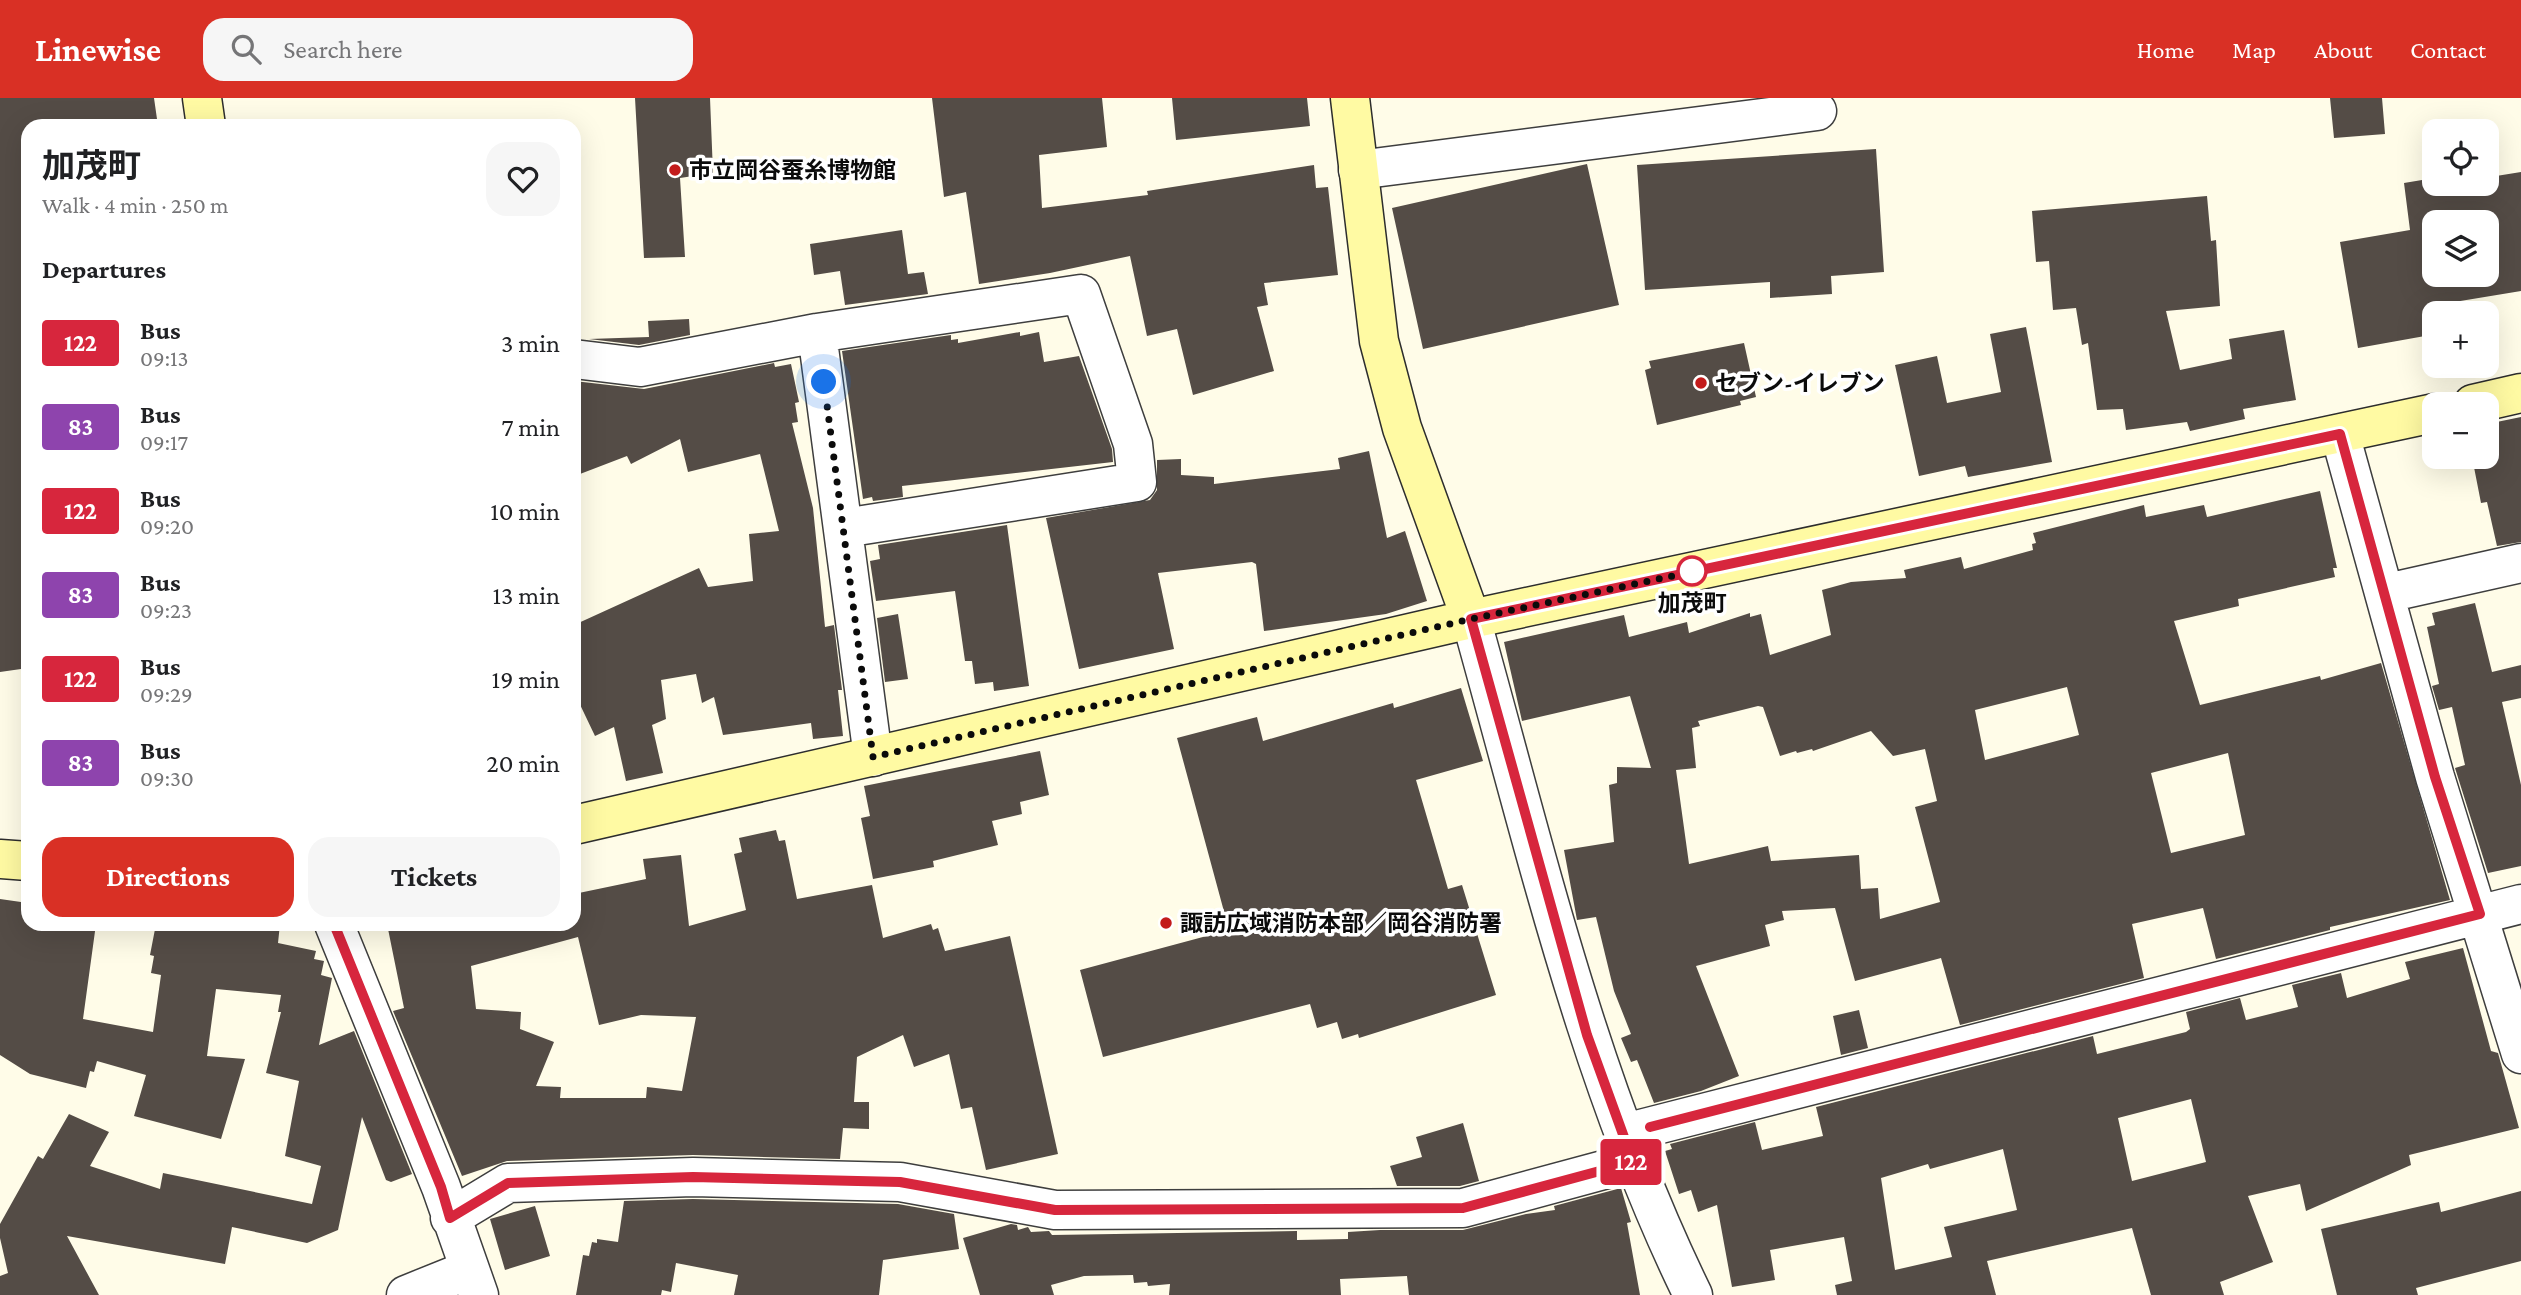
<!DOCTYPE html>
<html lang="en">
<head>
<meta charset="utf-8">
<style>
	:root { --surface:#fff; --page:#f6f6f6; --text:#202124; --muted:#757577; --accent:#d93025 }
	body { margin:0; font-family:"Crimson Pro","Noto Sans JP",serif; background:var(--page); color:var(--text); height:100vh; display:flex; flex-direction:column; font-size:26px; white-space:nowrap }
	* { box-sizing:border-box; margin:0 }
	p { font-size:23px; color:var(--muted) }
	.icon { flex:none; width:38px; height:38px; fill:none; stroke:currentColor; stroke-width:2; stroke-linecap:round; stroke-linejoin:round }
	.map { position:relative; flex:1; overflow:hidden }
	.panel { position:absolute; left:21px; top:21px; width:560px; height:812px; display:flex; flex-direction:column; background:var(--surface); border-radius:21px; box-shadow:0 7px 28px #0002 }
	.panel>* { flex:none }
	.badge { padding:0 14px; border-radius:5px; font-size:24px; line-height:46px }
	.controls { position:absolute; left:2422px; top:21px; display:grid; gap:14px }
	.controls a { display:grid; place-items:center; width:77px; height:77px; border-radius:14px; background:var(--surface); box-shadow:0 7px 28px #0002; font-size:35px }
	.you { position:absolute; width:35px; height:35px; margin:-18px; border:5px solid #fff; border-radius:50%; background:#1a73e8; box-shadow:0 0 0 10px #1a73e833 }
	.map>.badge { position:absolute; translate:-50% -50%; box-shadow:0 0 0 4px #fff }
	h2 { padding:0 21px; font-size:26px; line-height:63px }
	.round { display:grid; place-items:center; flex:none; width:74px; height:74px; border-radius:21px; background:var(--page) }
	.overview { display:flex; align-items:center; justify-content:space-between; height:119px; padding:0 21px }
	h1 { font-size:33px; font-weight:700; line-height:52px }
	.primary-button { display:flex; gap:14px; margin-top:auto; padding:14px 21px }
	.primary-button a { flex:1; height:80px; border-radius:21px; background:var(--accent); color:#fff; font-size:28px; font-weight:700; line-height:80px; text-align:center }
	.primary-button a+a { background:var(--page); color:var(--text) }
	ul { padding:0; list-style:none }
	li { display:flex; align-items:center; gap:21px; height:84px; padding:0 21px }
	li div { flex:1 }
	li b { display:block; font-size:26px }
	li em { font-style:normal }
	li .badge { min-width:77px; font-weight:700; text-align:center }
	header { display:flex; align-items:center; gap:42px; box-sizing:border-box; height:98px; padding:0 35px; background:var(--accent); color:#fff }
	header strong { font-size:33px }
	nav { display:flex; gap:38px; margin-inline-start:auto; font-size:24px }
	.search { width:490px; height:63px; background:var(--page); display:flex; align-items:center; gap:18px; box-sizing:border-box; padding:0 24px; border-radius:21px; color:var(--muted); font-size:26px }
	.map>svg:first-child { display:block }
</style>
</head>
<body>
<header>
<strong>Linewise</strong>
<div class="search"><svg class="icon" aria-label="search" viewBox="0 0 24 24"><circle cx="10" cy="10" r="6"/><path d="M15 15l6 6"/></svg>Search here</div>
<nav><a>Home</a><a>Map</a><a>About</a><a>Contact</a></nav>
</header>
<div class="map">
<svg width="2521" height="1197" viewBox="0 0 2521 1197">
	<rect width="100%" height="100%" fill="#fffce8"/>
	<path fill="#544c46" fill-rule="evenodd" d="M 0,0 L 154,0 L 158,28 L 28,28 L 28,524 L 24,525 L 28,570 L 0,574 Z
		M 635,0 L 710,0 L 713,75 L 680,80 L 685,159 L 644,160 Z
		M 932,0 L 1102,0 L 1107,49 L 1039,57 L 1042,110 L 1148,97 L 1147,93 L 1314,67 L 1316,90 L 1328,89 L 1338,177 L 1264,185 L 1268,207 L 1257,209 L 1274,273 L 1193,297 L 1177,231 L 1147,238 L 1130,158 L 1050,175 L 979,186 L 966,94 L 944,99 Z
		M 1172,0 L 1307,0 L 1310,28 L 1176,42 Z
		M 2330,0 L 2382,0 L 2385,36 L 2334,40 Z
		M 1876,51 L 1884,174 L 1831,178 L 1832,196 L 1770,200 L 1770,184 L 1645,192 L 1637,67 Z
		M 1587,66 L 1619,207 L 1423,251 L 1392,110 Z
		M 2521,74 L 2521,193 L 2430,208 L 2434,229 L 2424,231 L 2425,238 L 2358,250 L 2340,144 L 2410,132 L 2404,85 L 2434,80 L 2434,86 L 2491,86 L 2490,79 ZM 2434,124 L 2487,124 L 2487,177 L 2434,177 Z
		M 2207,98 L 2211,143 L 2216,142 L 2220,208 L 2166,213 L 2180,272 L 2232,261 L 2229,241 L 2284,232 L 2296,302 L 2243,311 L 2245,321 L 2190,333 L 2187,324 L 2126,332 L 2123,311 L 2097,312 L 2088,245 L 2082,247 L 2076,210 L 2053,212 L 2049,163 L 2036,164 L 2032,113 Z
		M 902,132 L 908,176 L 924,174 L 928,196 L 845,207 L 840,173 L 814,177 L 810,146 Z
		M 689,221 L 690,237 L 639,247 L 589,241 L 649,239 L 648,223 Z
		M 2026,229 L 2052,364 L 1968,379 L 1965,368 L 1919,378 L 1895,267 L 1937,258 L 1947,305 L 2001,294 L 1990,236 Z
		M 1020,234 L 1020,238 L 1039,234 L 1044,264 L 1079,258 L 1112,351 L 1113,364 L 902,388 L 903,399 L 873,403 L 872,399 L 863,401 L 842,253 L 951,237 L 951,242 L 958,241 L 958,245 Z
		M 1744,245 L 1756,299 L 1740,303 L 1741,307 L 1657,327 L 1645,272 L 1651,270 L 1649,263 Z
		M 774,265 L 775,269 L 791,266 L 799,304 L 795,305 L 798,324 L 792,325 L 813,410 L 825,529 L 834,527 L 842,592 L 838,592 L 843,638 L 813,641 L 811,625 L 723,637 L 714,599 L 702,605 L 696,576 L 661,582 L 666,621 L 652,627 L 663,675 L 626,683 L 614,629 L 595,638 L 574,594 L 574,527 L 699,470 L 708,489 L 753,483 L 749,436 L 779,433 L 760,356 L 688,374 L 680,341 L 631,366 L 627,358 L 580,376 L 574,361 L 574,283 L 644,291 Z
		M 2521,319 L 2521,444 L 2497,448 L 2487,404 L 2481,405 L 2472,359 L 2487,359 L 2487,326 Z
		M 1369,353 L 1387,440 L 1405,433 L 1427,503 L 1386,516 L 1264,533 L 1256,466 L 1252,464 L 1158,475 L 1174,551 L 1079,571 L 1046,420 L 1150,402 L 1157,392 L 1157,362 L 1181,361 L 1181,377 L 1214,379 L 1214,386 L 1340,371 L 1338,360 Z
		M 2320,393 L 2337,470 L 2333,470 L 2335,479 L 2238,501 L 2239,508 L 2174,523 L 2200,607 L 2320,578 L 2321,582 L 2381,565 L 2450,802 L 2330,829 L 2330,832 L 2216,861 L 2203,810 L 2132,826 L 2144,880 L 1960,927 L 1941,860 L 1855,883 L 1835,810 L 1782,813 L 1784,822 L 1765,827 L 1770,848 L 1696,868 L 1739,978 L 1701,993 L 1654,1005 L 1637,962 L 1631,964 L 1621,940 L 1631,936 L 1614,893 L 1596,819 L 1577,822 L 1564,752 L 1614,744 L 1609,687 L 1617,685 L 1617,669 L 1651,670 L 1630,598 L 1522,623 L 1504,544 L 1624,517 L 1629,539 L 1687,524 L 1689,535 L 1750,515 L 1750,519 L 1761,516 L 1770,557 L 1831,537 L 1822,492 L 1851,484 L 1906,480 L 1904,472 L 1961,459 L 1964,471 L 2033,452 L 2032,446 L 2036,445 L 2033,435 L 2144,407 L 2146,419 L 2204,407 L 2207,419 ZM 2067,589 L 2079,637 L 1985,662 L 1975,612 ZM 1758,608 L 1763,609 L 1780,658 L 1796,653 L 1797,655 L 1812,651 L 1813,653 L 1871,633 L 1893,658 L 1925,651 L 1937,703 L 1915,709 L 1940,804 L 1880,821 L 1878,790 L 1861,791 L 1859,757 L 1771,763 L 1768,748 L 1689,766 L 1676,672 L 1696,670 L 1692,630 L 1700,628 L 1698,623 ZM 2228,655 L 2245,737 L 2171,755 L 2151,675 Z
		M 1007,427 L 1029,588 L 994,593 L 993,584 L 975,586 L 972,563 L 965,563 L 955,493 L 876,503 L 870,463 L 880,461 L 878,447 Z
		M 2475,505 L 2492,574 L 2521,567 L 2521,600 L 2502,604 L 2521,687 L 2521,768 L 2488,775 L 2455,670 L 2465,667 L 2452,609 L 2439,612 L 2432,588 L 2439,586 L 2427,529 L 2435,527 L 2432,515 Z
		M 898,516 L 908,581 L 885,584 L 877,520 Z
		M 1461,590 L 1483,663 L 1416,682 L 1448,791 L 1462,787 L 1496,897 L 1359,940 L 1358,936 L 1342,941 L 1337,924 L 1317,930 L 1310,906 L 1103,959 L 1080,872 L 1229,832 L 1177,640 L 1257,619 L 1263,643 L 1393,605 L 1394,610 Z
		M 1040,653 L 1049,697 L 1020,704 L 1022,716 L 992,723 L 998,747 L 933,763 L 934,769 L 873,781 L 861,720 L 870,718 L 864,688 Z
		M 776,732 L 779,743 L 785,742 L 797,801 L 872,787 L 883,840 L 931,826 L 933,832 L 938,830 L 945,853 L 1010,838 L 1058,1056 L 986,1072 L 972,1009 L 961,1011 L 949,956 L 914,969 L 903,937 L 857,959 L 854,1004 L 869,1004 L 869,1031 L 843,1030 L 840,1061 L 693,1057 L 507,1063 L 462,1078 L 393,913 L 404,910 L 387,826 L 574,826 L 574,796 L 646,781 L 643,761 L 681,757 L 689,828 L 746,812 L 734,756 L 742,754 L 739,740 ZM 578,839 L 599,927 L 641,917 L 696,919 L 682,993 L 647,989 L 646,1000 L 560,1000 L 561,989 L 536,988 L 554,944 L 520,931 L 521,914 L 476,911 L 471,868 Z
		M 0,801 L 28,805 L 28,826 L 96,826 L 83,921 L 153,934 L 161,877 L 151,875 L 154,858 L 150,857 L 156,826 L 280,826 L 278,845 L 316,853 L 314,861 L 324,863 L 321,877 L 332,880 L 319,947 L 354,933 L 412,1076 L 391,1084 L 386,1082 L 362,1019 L 338,1132 L 307,1145 L 232,1129 L 225,1166 L 67,1138 L 99,1197 L 0,1197 L 0,1178 L 8,1175 L 0,1140 L 0,1126 L 38,1058 L 43,1061 L 69,1016 L 109,1034 L 90,1068 L 160,1091 L 163,1075 L 312,1106 L 321,1068 L 285,1058 L 299,983 L 266,975 L 281,914 L 278,914 L 281,897 L 216,891 L 207,958 L 245,961 L 221,1041 L 134,1018 L 146,977 L 97,963 L 94,974 L 90,973 L 86,990 L 30,976 L 0,957 Z
		M 2463,850 L 2491,953 L 2498,955 L 2519,1030 L 2409,1057 L 2411,1067 L 2306,1113 L 2300,1086 L 2248,1098 L 2273,1164 L 2220,1184 L 2224,1197 L 2151,1197 L 2132,1130 L 1987,1163 L 1996,1197 L 1837,1197 L 1835,1187 L 1852,1183 L 1844,1139 L 1770,1152 L 1775,1182 L 1732,1189 L 1717,1107 L 1698,1114 L 1691,1092 L 1679,1096 L 1665,1053 L 1672,1051 L 1670,1046 L 1755,1024 L 1762,1052 L 1823,1038 L 1816,1009 L 2093,938 L 2097,956 L 2186,934 L 2190,931 L 2186,914 L 2240,900 L 2246,922 L 2298,909 L 2292,887 L 2341,875 L 2347,900 L 2410,881 L 2405,864 ZM 2191,1001 L 2206,1064 L 2132,1083 L 2118,1020 ZM 2003,1051 L 2017,1112 L 1944,1129 L 1952,1159 L 1895,1172 L 1881,1080 L 1928,1066 L 1930,1071 Z
		M 1859,912 L 1868,950 L 1841,957 L 1833,918 Z
		M 1463,1025 L 1479,1083 L 1460,1088 L 1397,1088 L 1390,1068 L 1422,1059 L 1416,1039 Z
		M 1621,1090 L 1631,1124 L 1627,1125 L 1640,1197 L 1409,1197 L 1407,1178 L 1340,1181 L 1341,1197 L 1169,1197 L 1170,1186 L 1148,1188 L 1147,1184 L 1134,1185 L 1133,1177 L 1084,1178 L 1051,1187 L 1054,1197 L 980,1197 L 963,1140 L 1011,1126 L 1017,1127 L 1018,1132 L 1028,1129 L 1031,1134 L 1049,1133 L 1052,1137 L 1297,1133 L 1297,1142 L 1348,1141 L 1348,1134 L 1380,1132 L 1463,1132 L 1526,1116 L 1555,1112 L 1554,1108 Z
		M 2521,1093 L 2521,1163 L 2416,1190 L 2418,1197 L 2337,1197 L 2321,1131 L 2439,1104 L 2441,1114 Z
		M 693,1101 L 898,1106 L 954,1116 L 959,1151 L 883,1162 L 879,1197 L 734,1197 L 738,1177 L 676,1165 L 671,1194 L 662,1192 L 661,1197 L 576,1197 L 583,1157 L 589,1158 L 592,1144 L 597,1145 L 597,1141 L 618,1144 L 624,1103 Z
		M 535,1108 L 550,1158 L 505,1172 L 490,1121 Z"/>
	<g fill="none" stroke-linecap="round" stroke-linejoin="round">
		<g stroke="#3e3e3e" stroke-width="41">
			<path id="street" d="M 1358,72 L 1817,13
				M 574,261 L 640,269 L 817,235
				M 2340,336 L 2435,679 L 2521,956
				M 844,430 L 1137,384 L 1133,346 L 1081,196 L 817,235 L 873,659
				M 2387,495 L 2521,465
				M 1471,521 C 1535,749 1588,983 1693,1197
				M 334,826 L 441,1089 L 479,1197
				M 1625,1035 L 2521,806
				M 450,1120 L 508,1085 L 693,1079 L 900,1084 L 1055,1112 L 1463,1110 L 1633,1064
				M 406,1197 L 468,1172"/>
		</g>
		<g stroke="#2d2d2d" stroke-width="41">
			<path id="secondary" d="M 202,0 L 206,28
				M 1350,0 L 1379,243 L 1402,330 L 1471,521
				M 2473,306 L 2521,295
				M 574,727 L 1471,521 L 2434,315
				M 0,761 L 28,763"/>
		</g>
		<use href="#street" stroke="#fff" stroke-width="38"/>
		<use href="#secondary" stroke="#fffaa3" stroke-width="38"/>
	</g>
	<g fill="none" stroke-linecap="round" stroke-linejoin="round">
		<g stroke="#fff" stroke-width="16">
			<path id="line" d="M 334,826 L 441,1089 L 450,1120 L 508,1085 L 693,1079 L 900,1084 L 1055,1112 L 1463,1110 L 1633,1064 L 1587,937 L 1471,521 L 2340,336 L 2435,679 L 2480,816 L 1650,1029"/>
		</g>
		<use href="#line" stroke="#d7263d" stroke-width="10"/>
		<path stroke="#0b0b0b" stroke-width="7" stroke-dasharray="0 12.6" d="M 824,284 L 873,659 L 1471,521 L 1705,471 L 1692,473"/>
	</g>
	<g fill="#c31b1b" stroke="#fff" stroke-width="2.5">
		<circle cx="675" cy="72" r="7"/>
		<circle cx="1701" cy="285" r="7"/>
		<circle cx="1166" cy="825" r="7"/>
	</g>
	<circle fill="#fff" stroke="#d7263d" stroke-width="3.5" cx="1692" cy="473" r="14"/>
	<g text-anchor="middle" dominant-baseline="central" stroke-width="7" stroke-linejoin="round" paint-order="stroke">
		<g font-size="23" font-weight="bold" fill="#0b0b0b" stroke="#fff" text-anchor="start">
			<text x="689" y="72">市立岡谷蚕糸博物館</text>
			<text x="1715" y="285">セブン-イレブン</text>
			<text x="1180" y="825">諏訪広域消防本部／岡谷消防署</text>
		</g>
		<g font-size="23" font-weight="bold" fill="#0b0b0b" stroke="#fff">
			<text x="1692" y="505">加茂町</text>
		</g>
	</g>
</svg>
<div class="controls">
<a><svg class="icon" aria-label="locate" viewBox="0 0 24 24"><circle cx="12" cy="12" r="6"/><path d="M12 2v4M12 18v4M2 12h4M18 12h4"/></svg></a>
<a><svg class="icon" aria-label="layers" viewBox="0 0 24 24"><path d="M12 4l9 5-9 5-9-5zM3 14l9 5 9-5"/></svg></a>
<a>+</a>
<a>−</a>
</div>
<div class="you" style="left:824px;top:284px"></div>
<b class="badge" style="left:1631px;top:1064px;background:#d7263d;color:#fff">122</b>
<section class="panel">
<div class="overview"><div><h1>加茂町</h1><p>Walk · 4 min · 250 m</p></div><a class="round"><svg class="icon" aria-label="heart" viewBox="0 0 24 24"><path d="M12 20l-8-8c-3-5 5-10 8-4 3-6 11-1 8 4z"/></svg></a></div>
<h2>Departures</h2>
<ul>
<li><span class="badge" style="background:#d7263d;color:#fff">122</span><div><b>Bus</b><p>09:13</p></div><em>3 min</em></li>
<li><span class="badge" style="background:#8e44ad;color:#fff">83</span><div><b>Bus</b><p>09:17</p></div><em>7 min</em></li>
<li><span class="badge" style="background:#d7263d;color:#fff">122</span><div><b>Bus</b><p>09:20</p></div><em>10 min</em></li>
<li><span class="badge" style="background:#8e44ad;color:#fff">83</span><div><b>Bus</b><p>09:23</p></div><em>13 min</em></li>
<li><span class="badge" style="background:#d7263d;color:#fff">122</span><div><b>Bus</b><p>09:29</p></div><em>19 min</em></li>
<li><span class="badge" style="background:#8e44ad;color:#fff">83</span><div><b>Bus</b><p>09:30</p></div><em>20 min</em></li>
</ul>
<div class="primary-button"><a>Directions</a><a>Tickets</a></div>
</section>
</div>
</body>
</html>
